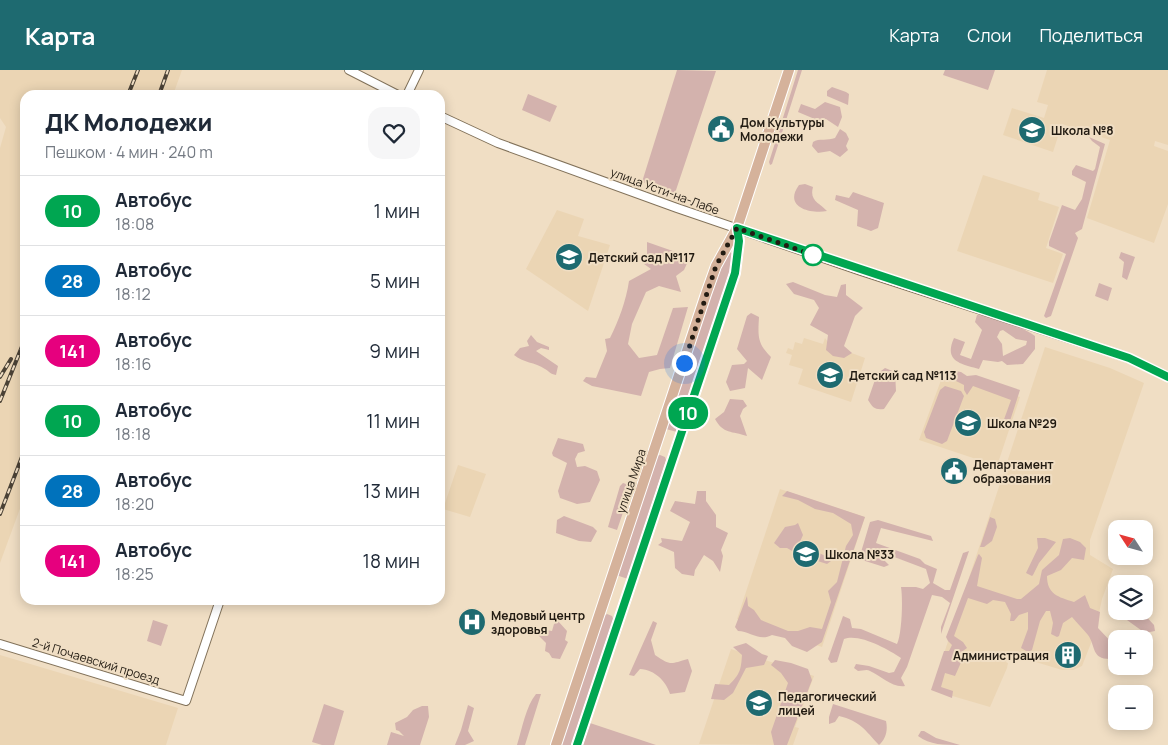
<!DOCTYPE html>
<html lang="ru">
<head>
<meta charset="utf-8">
<style>
	:root { --surface:#fff; --page:#f6f6f7; --text:#1f2937; --muted:#747a83; --line:#e0e1e3; --accent:#1e6a70 }
	body { margin:0; font-family:Manrope,sans-serif; background:var(--page); color:var(--text); height:100vh; display:flex; flex-direction:column; font-size:19px; white-space:nowrap }
	* { box-sizing:border-box; margin:0 }
	p { font-size:16px; color:var(--muted) }
	.icon { flex:none; width:28px; height:28px; fill:none; stroke:currentColor; stroke-width:2; stroke-linecap:round; stroke-linejoin:round }
	.map { position:relative; flex:1; overflow:hidden }
	.side { position:absolute; left:20px; top:20px; width:425px; height:515px; display:flex; flex-direction:column; background:var(--surface); border-radius:15px; box-shadow:0 2px 12px #0003 }
	.side>* { flex:none }
	.badge { padding:0 10px; border-radius:16px; font-size:18px; line-height:32px }
	.needle { width:32px; rotate:306deg }
	.controls { position:absolute; left:1108px; top:450px; display:grid; gap:10px }
	.controls a { display:grid; place-items:center; width:45px; height:45px; border-radius:10px; background:var(--surface); box-shadow:0 2px 12px #0003; font-size:25px }
	.you { position:absolute; width:25px; height:25px; margin:-12px; border:4px solid #fff; border-radius:50%; background:#1a73e8; box-shadow:0 0 0 8px #1a73e833 }
	.map>.badge { position:absolute; translate:-50% -50%; box-shadow:0 0 0 2px #fff }
	.round { display:grid; place-items:center; flex:none; width:52px; height:52px; border-radius:15px; background:var(--page) }
	.overview { display:flex; align-items:center; justify-content:space-between; height:85px; padding:0 25px }
	h1 { font-size:24px; font-weight:800; line-height:38px }
	ul { padding:0; list-style:none }
	li { display:flex; align-items:center; gap:15px; height:70px; padding:0 25px; border-top:1px solid var(--line) }
	li div { flex:1 }
	li b { display:block; font-size:19px }
	li em { font-style:normal }
	li .badge { min-width:55px; font-weight:700; text-align:center }
	header { display:flex; align-items:center; gap:30px; box-sizing:border-box; height:70px; padding:0 25px; background:var(--accent); color:#fff }
	header strong { font-size:24px }
	nav { display:flex; gap:28px; margin-inline-start:auto; font-size:18px }
	.map>svg:first-child { display:block }
</style>
</head>
<body>
<header>
<strong>Карта</strong>
<nav><a>Карта</a><a>Слои</a><a>Поделиться</a></nav>
</header>
<div class="map">
<svg width="1168" height="675" viewBox="0 0 1168 675">
	<rect width="100%" height="100%" fill="#f0dec4"/>
	<path fill="#ebd5b4" d="M 0,0 L 182,0 L 173,25 L 25,25 L 25,425 L 0,493 L 0,78 L 6,57 L 0,48 Z
		M 1047,0 L 1168,0 L 1168,75 L 1155,71 L 1154,76 L 1168,81 L 1168,134 L 1154,173 L 1087,148 L 1110,70 L 1062,54 L 1053,82 L 1003,65 L 1012,38 L 1044,48 L 1048,35 L 1037,32 Z
		M 983,105 L 1040,123 L 1038,130 L 1059,137 L 1046,178 L 1063,184 L 1053,213 L 957,181 Z
		M 557,140 L 584,149 L 578,166 L 610,175 L 588,241 L 526,199 Z
		M 804,268 L 823,274 L 825,268 L 830,275 L 865,288 L 851,332 L 798,314 L 803,299 L 789,295 L 792,285 L 786,283 L 788,278 L 793,280 L 795,272 L 802,274 Z
		M 1045,277 L 1110,298 L 1144,313 L 1090,470 L 1090,485 L 1113,499 L 1102,529 L 1095,563 L 1082,596 L 1073,600 L 1062,600 L 1026,589 L 1008,585 L 1006,592 L 1008,593 L 1007,598 L 990,637 L 932,620 Z
		M 944,302 L 1020,327 L 997,396 L 919,370 Z
		M 458,395 L 486,404 L 470,447 L 443,439 Z
		M 780,419 L 865,447 L 822,577 L 737,549 Z
		M 731,579 L 814,606 L 795,657 L 799,658 L 793,675 L 699,674 Z
		M 0,585 L 178,638 L 166,675 L 0,675 Z"/>
	<path fill="#d3b2ad" fill-rule="evenodd" d="M 677,0 L 716,1 L 675,123 L 642,112 Z
		M 798,0 L 802,0 L 772,94 L 770,95 L 769,92 Z
		M 945,0 L 995,0 L 988,20 L 943,5 Z
		M 832,17 L 846,22 L 849,24 L 848,35 L 827,26 L 827,21 Z
		M 528,24 L 557,36 L 550,52 L 522,40 Z
		M 825,32 L 840,37 L 842,47 L 838,57 L 826,49 L 817,50 L 798,42 L 801,34 L 815,39 Z
		M 840,59 L 846,63 L 849,69 L 846,76 L 848,80 L 840,87 L 830,81 L 818,83 L 812,76 L 813,72 C 819,68 828,71 835,68 Z
		M 1089,67 L 1105,74 L 1082,159 L 1075,163 L 1078,168 L 1051,246 L 1046,248 L 1044,246 L 1066,184 L 1049,176 L 1049,172 L 1062,135 L 1075,140 L 1082,129 L 1086,112 L 1072,105 L 1072,101 L 1076,95 L 1093,101 L 1095,99 L 1100,77 L 1092,71 Z
		M 805,114 L 813,117 C 809,131 820,133 827,141 C 810,144 783,137 799,115 Z
		M 853,122 L 884,133 L 878,158 L 871,161 L 857,156 L 858,140 L 835,130 L 836,125 L 849,128 Z
		M 647,172 L 690,187 L 684,200 L 676,206 L 681,222 L 659,216 L 646,222 L 632,254 L 628,274 L 639,288 L 657,285 L 673,238 L 688,237 L 670,298 L 660,299 L 649,302 L 641,326 L 592,316 L 583,311 L 586,307 L 596,308 L 607,281 L 605,269 L 610,268 C 619,250 626,231 629,211 L 651,199 L 644,194 L 647,187 Z
		M 728,181 L 733,184 L 732,197 L 677,362 L 666,359 L 722,192 Z
		M 1121,182 L 1135,187 L 1127,210 L 1122,207 L 1124,192 L 1119,188 Z
		M 793,212 L 825,225 L 837,227 L 841,215 L 846,214 L 846,225 L 863,238 L 855,246 L 844,276 L 852,283 L 844,288 L 833,286 L 826,280 L 828,265 L 810,255 L 819,238 L 814,230 L 794,224 L 786,214 Z
		M 1099,213 L 1112,218 L 1108,231 L 1095,226 Z
		M 751,243 L 759,247 C 758,266 757,273 771,287 L 762,310 L 748,298 L 745,318 L 730,321 L 726,312 L 732,295 L 744,294 L 747,291 L 737,279 L 747,246 Z
		M 977,245 C 993,245 1021,256 1035,266 L 1035,279 L 1023,294 L 1007,295 L 1002,291 L 998,292 L 983,290 L 979,299 C 962,294 943,292 954,268 L 965,272 L 960,285 L 971,289 L 982,260 L 975,252 ZM 1003,260 L 1016,269 L 1027,271 L 1026,275 L 1003,286 L 1002,274 L 997,267 L 1000,261 Z
		M 531,265 L 537,272 L 549,277 L 549,280 L 541,278 L 536,281 L 558,296 L 556,305 C 550,304 550,302 545,299 C 535,292 523,293 514,285 L 520,278 L 529,276 L 527,271 Z
		M 885,298 L 895,302 L 896,321 L 884,339 C 875,340 873,338 868,330 L 877,304 Z
		M 948,300 L 961,302 L 967,306 L 976,305 L 1020,320 L 1008,357 L 1002,355 L 1011,330 L 973,316 L 967,325 L 964,320 L 964,315 L 948,307 L 944,302 Z
		M 945,316 L 961,321 L 964,326 L 947,371 L 942,374 L 926,368 L 924,362 L 940,320 Z
		M 730,329 L 743,330 L 747,336 L 743,339 L 740,346 L 747,366 C 732,361 723,364 715,349 L 724,342 Z
		M 558,368 L 583,374 L 585,381 L 578,383 L 575,389 L 577,397 L 585,396 L 597,401 L 600,410 L 590,432 L 577,434 L 560,428 L 558,421 L 567,393 L 553,386 L 552,383 Z
		M 660,385 L 665,387 L 666,390 L 628,509 L 616,505 L 656,386 Z
		M 623,413 L 632,416 L 617,460 L 608,457 L 620,416 Z
		M 697,421 L 706,421 L 706,431 L 716,445 L 716,457 L 728,463 L 721,480 L 723,486 L 720,502 L 713,491 L 704,485 L 695,500 L 694,506 L 682,504 L 675,498 L 674,482 L 658,475 L 662,472 L 661,468 L 682,471 L 690,452 L 670,441 L 675,431 L 695,434 Z
		M 787,421 L 865,447 L 822,572 L 807,582 L 792,576 L 785,568 L 772,565 C 759,572 750,561 738,561 L 735,557 L 747,526 L 748,536 L 754,540 L 761,550 L 788,561 L 798,561 L 810,557 L 822,559 L 831,532 L 828,521 L 837,512 L 846,476 L 853,465 L 851,454 L 833,443 L 815,439 L 798,430 L 782,426 Z
		M 564,446 L 593,457 L 597,461 L 591,472 L 579,471 L 556,463 L 557,450 Z
		M 990,447 L 995,449 L 997,457 L 992,471 L 984,477 L 980,477 Z
		M 878,450 L 931,466 L 933,471 L 881,458 L 876,473 L 920,489 L 925,494 L 937,499 L 933,513 L 945,520 L 950,520 L 963,483 L 969,481 L 941,564 L 941,557 L 950,533 L 942,527 L 932,525 L 907,597 L 901,608 L 905,616 C 892,618 881,606 870,601 C 867,599 862,601 858,601 L 854,598 L 856,594 L 869,596 L 889,603 L 894,602 L 901,588 C 888,579 859,563 844,569 L 837,592 L 831,593 L 828,589 L 843,546 L 850,549 L 852,558 L 861,559 L 897,574 C 902,564 903,529 901,517 L 916,517 L 923,519 L 930,513 L 926,499 L 889,485 L 880,486 L 889,495 L 884,497 L 859,489 L 870,452 Z
		M 798,453 L 803,465 L 799,474 L 830,488 L 831,491 L 827,494 L 799,485 L 787,478 L 780,478 L 774,473 L 785,457 L 795,455 Z
		M 1037,468 L 1045,468 L 1056,472 L 1039,493 L 1033,505 L 1032,506 L 1026,503 L 1038,478 Z
		M 1070,468 L 1080,472 L 1086,478 L 1084,490 L 1072,488 L 1061,500 L 1047,506 C 1047,524 1058,527 1074,532 L 1085,525 L 1090,538 L 1100,542 L 1098,558 L 1116,577 L 1116,582 L 1110,589 C 1091,589 1096,576 1088,565 C 1083,559 1077,553 1072,547 L 1063,553 L 1059,566 L 1057,567 L 1051,564 L 1053,553 L 1050,541 L 1046,541 L 1040,551 L 1032,580 L 1028,582 L 1021,578 L 1028,559 L 1028,542 L 1019,545 L 1014,551 L 1010,551 L 1011,544 L 1005,532 L 993,530 L 987,534 L 968,528 L 954,566 L 963,572 L 967,578 L 960,583 L 963,588 L 955,606 L 945,603 L 941,617 L 953,621 L 952,628 L 931,620 L 944,581 L 949,581 L 952,575 L 948,571 L 946,567 L 978,485 L 979,484 L 982,488 L 977,516 L 1017,529 L 1021,529 L 1039,514 L 1042,500 L 1059,485 L 1063,469 Z
		M 1119,541 L 1141,541 L 1154,555 L 1155,561 L 1145,563 L 1120,545 Z
		M 607,544 L 612,546 L 614,551 L 572,675 L 559,675 L 601,548 Z
		M 153,550 L 168,555 L 161,576 L 147,571 Z
		M 558,551 L 567,561 L 565,570 L 568,572 L 560,589 L 552,588 L 549,583 L 545,581 L 546,573 L 538,565 L 546,560 L 552,561 L 554,554 Z
		M 653,551 L 657,553 L 651,570 L 655,585 C 671,596 670,594 688,589 L 692,601 L 685,622 L 670,624 C 666,611 655,600 640,599 L 634,606 L 629,605 Z
		M 746,573 L 762,584 L 768,586 L 764,595 L 746,598 L 733,623 L 724,630 L 711,629 L 715,614 L 729,615 C 740,604 741,600 742,585 L 733,577 Z
		M 775,590 L 791,593 L 808,599 L 812,610 L 787,675 L 774,675 L 771,662 L 788,613 L 781,603 L 771,595 Z
		M 536,624 L 541,624 L 525,675 L 517,675 C 522,659 526,636 536,624 Z
		M 324,634 L 344,641 L 334,675 L 322,675 L 312,672 Z
		M 833,634 L 886,651 C 888,660 886,669 879,675 C 865,660 860,651 839,646 L 835,652 L 829,654 L 829,647 Z
		M 468,635 L 474,638 L 468,661 L 474,671 L 465,675 L 455,675 L 461,660 Z
		M 422,636 L 428,636 L 429,647 L 420,675 L 387,675 L 391,662 L 404,666 L 399,661 L 396,660 L 395,653 L 407,647 L 413,640 Z
		M 590,653 L 656,675 L 582,675 Z
		M 921,661 L 924,661 L 936,668 L 960,675 C 944,675 930,675 918,666 Z"/>
	<g fill="none" stroke-linecap="round" stroke-linejoin="round">
		<g stroke="#82725a" stroke-width="10">
			<path id="tertiary" d="M 349,0 L 398,25
				M 407,25 L 419,0
				M 440,46 L 498,73 L 677,138 L 861,201 L 1129,288 L 1168,307
				M 0,574 L 186,631 L 220,530"/>
		</g>
		<g stroke="#fff" stroke-width="12">
			<path id="primary" d="M 556,675 L 706,224 L 716,196 L 737,158 L 789,0
				M 577,675 L 735,203 L 739,171 L 737,158"/>
		</g>
		<use href="#tertiary" stroke="#fff" stroke-width="8"/>
		<use href="#primary" stroke="#d5b29b" stroke-width="10"/>
		<g stroke="#4b4236" stroke-width="4">
			<path id="rail" d="M 128,25 L 138,0
				M 159,25 L 168,0
				M 0,307 L 11,289
				M 0,331 L 25,269
				M 0,444 L 25,379"/>
		</g>
		<use href="#rail" stroke="#f0dec4" stroke-width="2" stroke-dasharray="5.5" stroke-linecap="butt"/>
	</g>
	<g fill="none" stroke-linecap="round" stroke-linejoin="round">
		<g stroke="#fff" stroke-width="11">
			<path id="line" d="M 577,675 L 735,203 L 739,171 L 737,158 L 1129,288 L 1168,307"/>
		</g>
		<use href="#line" stroke="#00a651" stroke-width="8"/>
		<path stroke="#221b12" stroke-width="5" stroke-dasharray="0 9" d="M 684,293 L 716,196 L 737,158 L 813,185"/>
	</g>
	<defs>
		<g id="civic-disc" transform="scale(1.4375)"><circle r="9.5" fill="#1e6a70" stroke="#f0dec4"/><path d="M-.6-6.5H3V-4.5H.6V-3L4-1V1h2V6H-6V1h2V-1L-.6-3ZM-1.2 2.5V6h2.4V2.5Z" fill="#fff"/></g>
		<g id="school-disc" transform="scale(1.4375)"><circle r="9.5" fill="#1e6a70" stroke="#f0dec4"/><path d="M0-5L7-2L0 1L-7-2ZM-4 1L0 2.5L4 1V4Q0 6-4 4Z" fill="#fff"/></g>
		<g id="hospital-disc" transform="scale(1.4375)"><circle r="9.5" fill="#1e6a70" stroke="#f0dec4"/><path d="M-5-5h3v3.5h4V-5h3V5h-3V1.5h-4V5h-3Z" fill="#fff"/></g>
		<g id="building-disc" transform="scale(1.4375)"><circle r="9.5" fill="#1e6a70" stroke="#f0dec4"/><path d="M-4-6H4V6H1V3H-1V6H-4ZM-2.5-4.3h1.7v1.8h-1.7ZM.8-4.3h1.7v1.8H.8ZM-2.5-1h1.7V.8h-1.7ZM.8-1h1.7V.8H.8Z" fill="#fff"/></g>
		<g id="university-disc" transform="scale(1.4375)"><circle r="9.5" fill="#1e6a70" stroke="#f0dec4"/><path d="M0-5L7-2L0 1L-7-2ZM-4 1L0 2.5L4 1V4Q0 6-4 4Z" fill="#fff"/></g>
	</defs>
	<g fill-rule="evenodd">
		<use href="#civic-disc" x="721" y="59"/>
		<use href="#school-disc" x="1032" y="60"/>
		<use href="#school-disc" x="569" y="187"/>
		<use href="#school-disc" x="830" y="305"/>
		<use href="#school-disc" x="968" y="353"/>
		<use href="#civic-disc" x="954" y="401"/>
		<use href="#school-disc" x="806" y="484"/>
		<use href="#hospital-disc" x="472" y="552"/>
		<use href="#building-disc" x="1068" y="585"/>
		<use href="#university-disc" x="759" y="633"/>
	</g>
	<circle fill="#fff" stroke="#00a651" stroke-width="2.5" cx="813" cy="185" r="10"/>
	<g text-anchor="middle" dominant-baseline="central" stroke-width="4" stroke-linejoin="round" paint-order="stroke">
		<g font-size="12" font-weight="bold" fill="#221b12" stroke="#f0dec4" text-anchor="start">
			<text x="740" y="52">Дом Культуры<tspan x="740" dy="14">Молодежи</tspan></text>
			<text x="1051" y="60">Школа №8</text>
			<text x="588" y="187">Детский сад №117</text>
			<text x="849" y="305">Детский сад №113</text>
			<text x="987" y="353">Школа №29</text>
			<text x="973" y="394">Департамент<tspan x="973" dy="14">образования</tspan></text>
			<text x="825" y="484">Школа №33</text>
			<text x="491" y="545">Медовый центр<tspan x="491" dy="14">здоровья</tspan></text>
			<text x="1049" y="585" text-anchor="end">Администрация</text>
			<text x="778" y="626">Педагогический<tspan x="778" dy="14">лицей</tspan></text>
		</g>
		<g font-size="12" fill="#221b12" stroke="#f0dec4">
			<text transform="translate(665 121) rotate(20)">улица Усти-на-Лабе</text>
			<text transform="translate(631 411) rotate(-71)">улица Мира</text>
			<text transform="translate(96 591) rotate(17)">2-й Почаевский проезд</text>
		</g>
	</g>
</svg>
<div class="controls">
<a><svg class="needle" viewBox="-14 -14 28 28"><path d="M0-13l5 13h-10z" fill="#e53935"/><path d="M0 13l5-13h-10z" fill="#747a83"/></svg></a>
<a><svg class="icon" aria-label="layers" viewBox="0 0 24 24"><path d="M12 4l9 5-9 5-9-5zM3 14l9 5 9-5"/></svg></a>
<a>+</a>
<a>−</a>
</div>
<div class="you" style="left:684px;top:293px"></div>
<b class="badge" style="left:688px;top:343px;background:#00a651;color:#fff">10</b>
<section class="side">
<div class="overview"><div><h1>ДК Молодежи</h1><p>Пешком · 4 мин · 240 m</p></div><a class="round"><svg class="icon" aria-label="heart" viewBox="0 0 24 24"><path d="M12 20l-8-8c-3-5 5-10 8-4 3-6 11-1 8 4z"/></svg></a></div>
<ul>
<li><span class="badge" style="background:#00a651;color:#fff">10</span><div><b>Автобус</b><p>18:08</p></div><em>1 мин</em></li>
<li><span class="badge" style="background:#0072bc;color:#fff">28</span><div><b>Автобус</b><p>18:12</p></div><em>5 мин</em></li>
<li><span class="badge" style="background:#e6007e;color:#fff">141</span><div><b>Автобус</b><p>18:16</p></div><em>9 мин</em></li>
<li><span class="badge" style="background:#00a651;color:#fff">10</span><div><b>Автобус</b><p>18:18</p></div><em>11 мин</em></li>
<li><span class="badge" style="background:#0072bc;color:#fff">28</span><div><b>Автобус</b><p>18:20</p></div><em>13 мин</em></li>
<li><span class="badge" style="background:#e6007e;color:#fff">141</span><div><b>Автобус</b><p>18:25</p></div><em>18 мин</em></li>
</ul>
</section>
</div>
</body>
</html>
